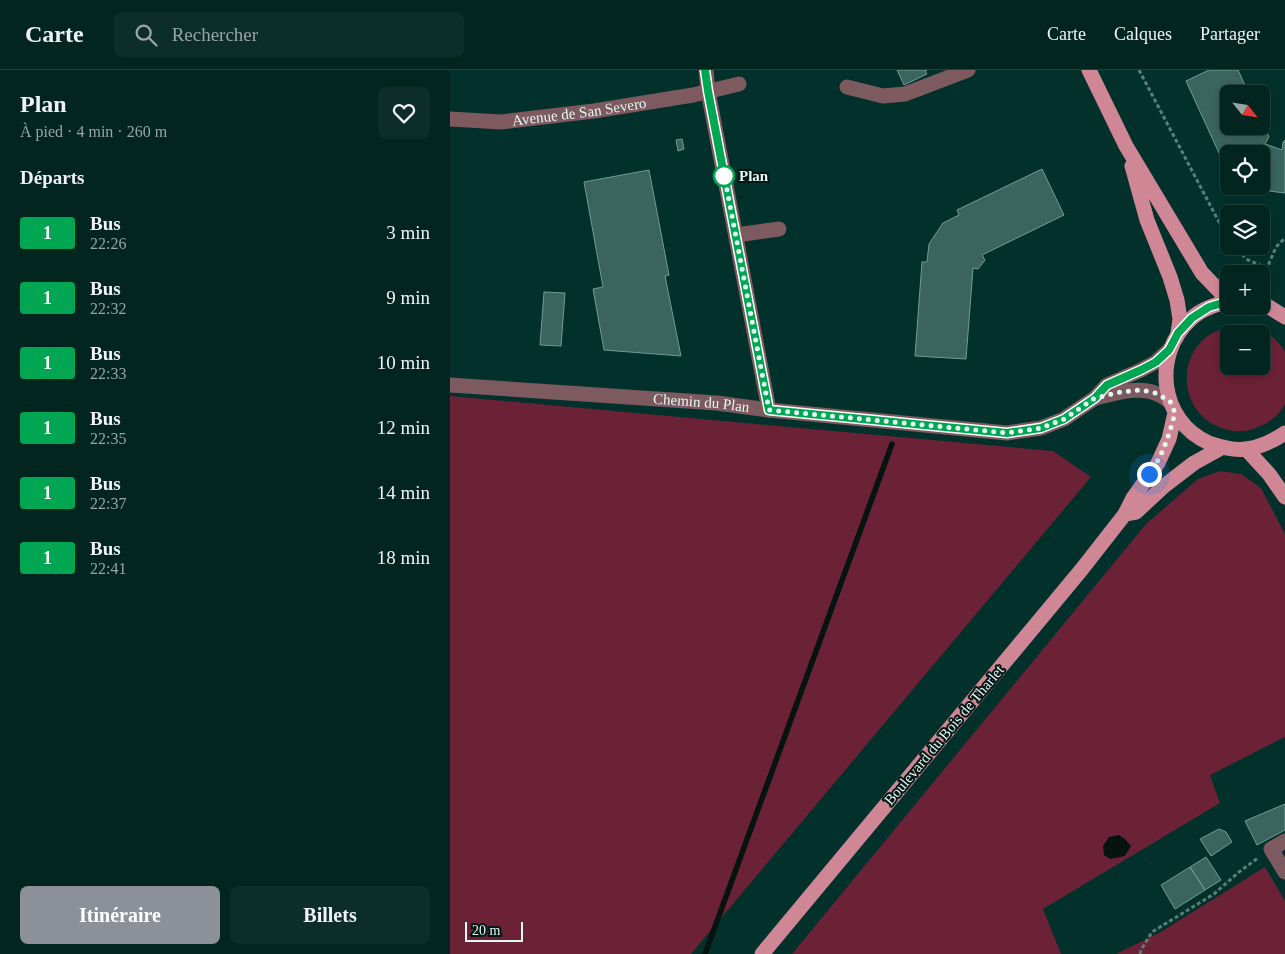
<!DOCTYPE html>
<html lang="fr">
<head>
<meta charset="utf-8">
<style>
	:root { --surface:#022520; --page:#0c2d29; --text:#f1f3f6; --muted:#96a5a5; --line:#23423e; --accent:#8c9099 }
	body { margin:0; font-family:Georgia,serif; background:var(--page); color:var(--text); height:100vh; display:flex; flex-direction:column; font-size:19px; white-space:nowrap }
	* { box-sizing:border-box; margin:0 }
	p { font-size:16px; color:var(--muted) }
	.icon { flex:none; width:28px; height:28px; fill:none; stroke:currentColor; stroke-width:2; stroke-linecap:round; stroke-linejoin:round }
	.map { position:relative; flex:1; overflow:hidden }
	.side { display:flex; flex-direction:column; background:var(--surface); width:450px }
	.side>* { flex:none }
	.badge { padding:0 10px; border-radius:4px; font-size:18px; line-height:32px }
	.needle { width:32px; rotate:120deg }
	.fabs { position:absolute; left:770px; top:15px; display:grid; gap:10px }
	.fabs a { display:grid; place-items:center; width:50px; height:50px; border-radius:8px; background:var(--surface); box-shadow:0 2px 8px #0003,0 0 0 1px var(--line); font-size:25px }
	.scale { position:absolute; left:15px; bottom:12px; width:58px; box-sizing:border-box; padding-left:5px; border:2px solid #e2f8f4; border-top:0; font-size:14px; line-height:18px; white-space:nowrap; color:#e2f8f4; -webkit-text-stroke:4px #051513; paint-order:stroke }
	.you { position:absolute; width:25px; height:25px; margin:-12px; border:4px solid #fff; border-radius:50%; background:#1a73e8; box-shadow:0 0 0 8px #1a73e833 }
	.map>.badge { position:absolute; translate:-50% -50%; box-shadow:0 0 0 2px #fff }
	h2 { padding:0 20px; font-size:19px; line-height:45px }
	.round { display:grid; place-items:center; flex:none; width:52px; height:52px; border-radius:8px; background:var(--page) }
	.head { display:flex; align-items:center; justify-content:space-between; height:85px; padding:0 20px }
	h1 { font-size:24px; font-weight:700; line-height:38px }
	.action { display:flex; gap:10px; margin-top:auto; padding:10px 20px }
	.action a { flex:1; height:58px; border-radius:8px; background:var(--accent); color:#fff; font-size:20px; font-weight:700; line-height:58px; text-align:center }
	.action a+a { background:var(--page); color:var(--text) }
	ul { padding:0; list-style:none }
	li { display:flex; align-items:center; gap:15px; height:65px; padding:0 20px }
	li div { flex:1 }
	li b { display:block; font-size:19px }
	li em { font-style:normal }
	li .badge { min-width:55px; font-weight:700; text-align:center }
	header { display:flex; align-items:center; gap:30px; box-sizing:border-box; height:70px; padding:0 25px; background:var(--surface); border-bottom:1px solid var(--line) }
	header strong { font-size:24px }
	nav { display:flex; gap:28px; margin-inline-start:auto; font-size:18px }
	.search { width:350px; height:45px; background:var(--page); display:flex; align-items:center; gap:12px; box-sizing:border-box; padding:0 18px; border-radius:8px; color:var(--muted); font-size:19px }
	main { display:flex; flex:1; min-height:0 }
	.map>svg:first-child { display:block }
</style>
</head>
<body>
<header>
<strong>Carte</strong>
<div class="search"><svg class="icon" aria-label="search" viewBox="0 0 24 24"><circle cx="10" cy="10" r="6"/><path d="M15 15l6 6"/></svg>Rechercher</div>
<nav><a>Carte</a><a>Calques</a><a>Partager</a></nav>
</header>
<main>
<section class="side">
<div class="head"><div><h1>Plan</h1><p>À pied · 4 min · 260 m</p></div><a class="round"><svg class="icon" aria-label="heart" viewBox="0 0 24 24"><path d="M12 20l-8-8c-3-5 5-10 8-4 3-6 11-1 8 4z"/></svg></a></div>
<h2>Départs</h2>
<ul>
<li><span class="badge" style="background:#00a651;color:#fff">1</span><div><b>Bus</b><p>22:26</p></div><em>3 min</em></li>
<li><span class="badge" style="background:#00a651;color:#fff">1</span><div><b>Bus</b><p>22:32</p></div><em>9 min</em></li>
<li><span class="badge" style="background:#00a651;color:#fff">1</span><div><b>Bus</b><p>22:33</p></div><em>10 min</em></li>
<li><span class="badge" style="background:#00a651;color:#fff">1</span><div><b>Bus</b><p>22:35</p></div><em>12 min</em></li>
<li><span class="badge" style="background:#00a651;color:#fff">1</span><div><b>Bus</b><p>22:37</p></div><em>14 min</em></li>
<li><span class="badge" style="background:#00a651;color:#fff">1</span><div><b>Bus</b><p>22:41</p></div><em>18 min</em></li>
</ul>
<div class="action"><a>Itinéraire</a><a>Billets</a></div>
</section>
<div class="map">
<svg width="835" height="884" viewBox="0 0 835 884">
	<rect width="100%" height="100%" fill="#02312b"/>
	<path fill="#6b2136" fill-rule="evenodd" d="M 789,255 L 802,256 L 814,261 L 824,268 L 833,278 L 835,282 L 835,334 C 829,346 818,354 806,358 C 794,363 781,362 769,357 C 733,343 726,294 754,269 C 764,260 776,257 789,255 ZM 779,264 L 811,264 L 811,296 L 779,296 Z
		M 0,326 L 603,381 L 641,407 L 241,884 L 0,884 Z
		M 770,401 L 791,404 L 811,418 L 835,464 L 835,667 L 760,705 L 770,733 L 593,839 L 611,884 L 342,884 L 696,454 L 748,409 Z
		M 815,797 L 835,831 L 835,884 L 666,884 L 709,863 Z"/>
	<path fill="#051411" d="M 669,765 L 675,769 L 681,776 L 675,786 L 660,789 L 654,785 L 653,776 L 659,767 Z"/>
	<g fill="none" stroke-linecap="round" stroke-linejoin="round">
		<path stroke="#051411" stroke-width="5.5" d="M 255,884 L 442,374"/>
	</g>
	<path fill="#3a645d" stroke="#719c94" d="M 447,0 L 477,0 L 475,1 L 477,4 L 454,15 Z
		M 759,0 L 788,0 L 799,24 L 779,24 L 779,56 L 811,56 L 811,50 L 819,67 L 815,74 L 832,80 L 833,72 L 835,70 L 835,123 L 819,121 L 803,116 L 811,116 L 811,84 L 779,84 L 779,96 L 769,83 L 736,11 Z
		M 232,69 L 234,79 L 228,81 L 226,70 Z
		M 592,99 L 614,145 L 532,185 L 535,190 L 528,199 L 523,198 L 516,289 L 465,286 L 472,192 L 477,192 L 479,174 L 493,153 L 509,145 L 507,140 Z
		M 199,100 L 219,205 L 215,206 L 231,286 L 154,280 L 143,219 L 153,217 L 134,112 Z
		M 94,222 L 115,223 L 111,276 L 90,275 Z
		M 835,734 L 835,760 L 807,775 L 795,751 Z
		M 769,759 L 776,762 L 782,772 L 761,786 L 750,769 Z
		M 756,787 L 771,810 L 755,820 L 740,797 Z
		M 740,797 L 755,820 L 725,839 L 711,815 Z"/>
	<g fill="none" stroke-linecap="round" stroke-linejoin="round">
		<path stroke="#5a7f7a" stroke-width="3" stroke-dasharray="4 2.5" stroke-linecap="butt" d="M 689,0 L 779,171
			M 782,176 L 798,190 L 817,198 L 826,177 L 835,168
			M 811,210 L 817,198
			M 690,884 L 691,880 L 702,862 L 764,824 L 789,802 L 808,788"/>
		<g stroke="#7d5960" stroke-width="15">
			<path d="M 256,0 L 258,21 L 319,340"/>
			<path d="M 397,17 L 433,26 L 455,24 L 518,0"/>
			<path id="s1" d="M 0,49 L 51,52 L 144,41 L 243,25 L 289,14"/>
			<path d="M 286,165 L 329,159"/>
			<path id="s2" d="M 0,315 L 267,333 L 319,340 L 557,363 L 591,358 L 614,349 L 645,328 L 657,315 L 691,300 L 706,292 L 719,280"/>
			<path d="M 645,328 C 664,324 686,316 705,323 C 710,325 715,328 719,331"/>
			<path d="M 835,771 L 821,779 L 835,802"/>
		</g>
		<path stroke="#d08795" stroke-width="15" d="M 639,0 L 676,76 L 752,203 L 779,231
			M 682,96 L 697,150 L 720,207 L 727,230 L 730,249 L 728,263
			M 779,231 C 765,235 751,239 741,249 C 702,284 709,351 759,373 C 771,377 784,381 796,379 C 811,377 823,371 835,363
			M 811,234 L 816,235 L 835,247
			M 796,379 L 819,404 L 835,427
			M 675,444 L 686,442 L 714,416 L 744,393 L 773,377
			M 312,884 L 632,499 L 675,444 L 683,428 L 708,393 L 719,369 L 725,343"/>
	</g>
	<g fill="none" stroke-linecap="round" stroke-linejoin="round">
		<g stroke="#fff" stroke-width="11">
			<path id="line" d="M 255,0 L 258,21 L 319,340 L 557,363 L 591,358 L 614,349 L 645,328 L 657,315 L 691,300 L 706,292 L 719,280 L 728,263 L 742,248 L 759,237 L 779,231"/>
		</g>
		<use href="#line" stroke="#00a651" stroke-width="8"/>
		<path stroke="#e2f8f4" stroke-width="5" stroke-dasharray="0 9" d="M 274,106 L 274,104 L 319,340 L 557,363 L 591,358 L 614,349 L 645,328 L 671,322 L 691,320 L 705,323 L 720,331 L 725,343 C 719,365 713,386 699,404"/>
	</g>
	<circle fill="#fff" stroke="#00a651" stroke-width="2.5" cx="274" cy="106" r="10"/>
	<g text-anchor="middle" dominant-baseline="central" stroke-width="4" stroke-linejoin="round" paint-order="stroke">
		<g font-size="15" fill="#e2f8f4" stroke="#051513">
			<text stroke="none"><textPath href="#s1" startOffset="130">Avenue de San Severo</textPath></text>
			<text stroke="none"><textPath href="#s2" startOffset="252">Chemin du Plan</textPath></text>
			<text transform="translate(494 665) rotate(-50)">Boulevard du Bois de Tharlet</text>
		</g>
		<g font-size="15" font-weight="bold" fill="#e2f8f4" stroke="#051513" text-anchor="start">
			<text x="289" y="106">Plan</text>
		</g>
	</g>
</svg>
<div class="fabs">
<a><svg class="needle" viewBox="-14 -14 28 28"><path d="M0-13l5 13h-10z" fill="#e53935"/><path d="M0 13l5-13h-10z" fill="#96a5a5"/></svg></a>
<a><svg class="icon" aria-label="locate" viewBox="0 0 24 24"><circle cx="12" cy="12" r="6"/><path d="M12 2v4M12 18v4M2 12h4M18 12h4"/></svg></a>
<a><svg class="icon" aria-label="layers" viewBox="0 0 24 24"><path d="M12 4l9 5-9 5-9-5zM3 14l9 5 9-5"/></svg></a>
<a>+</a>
<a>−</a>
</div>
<div class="scale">20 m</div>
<div class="you" style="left:699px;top:404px"></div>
</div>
</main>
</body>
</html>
